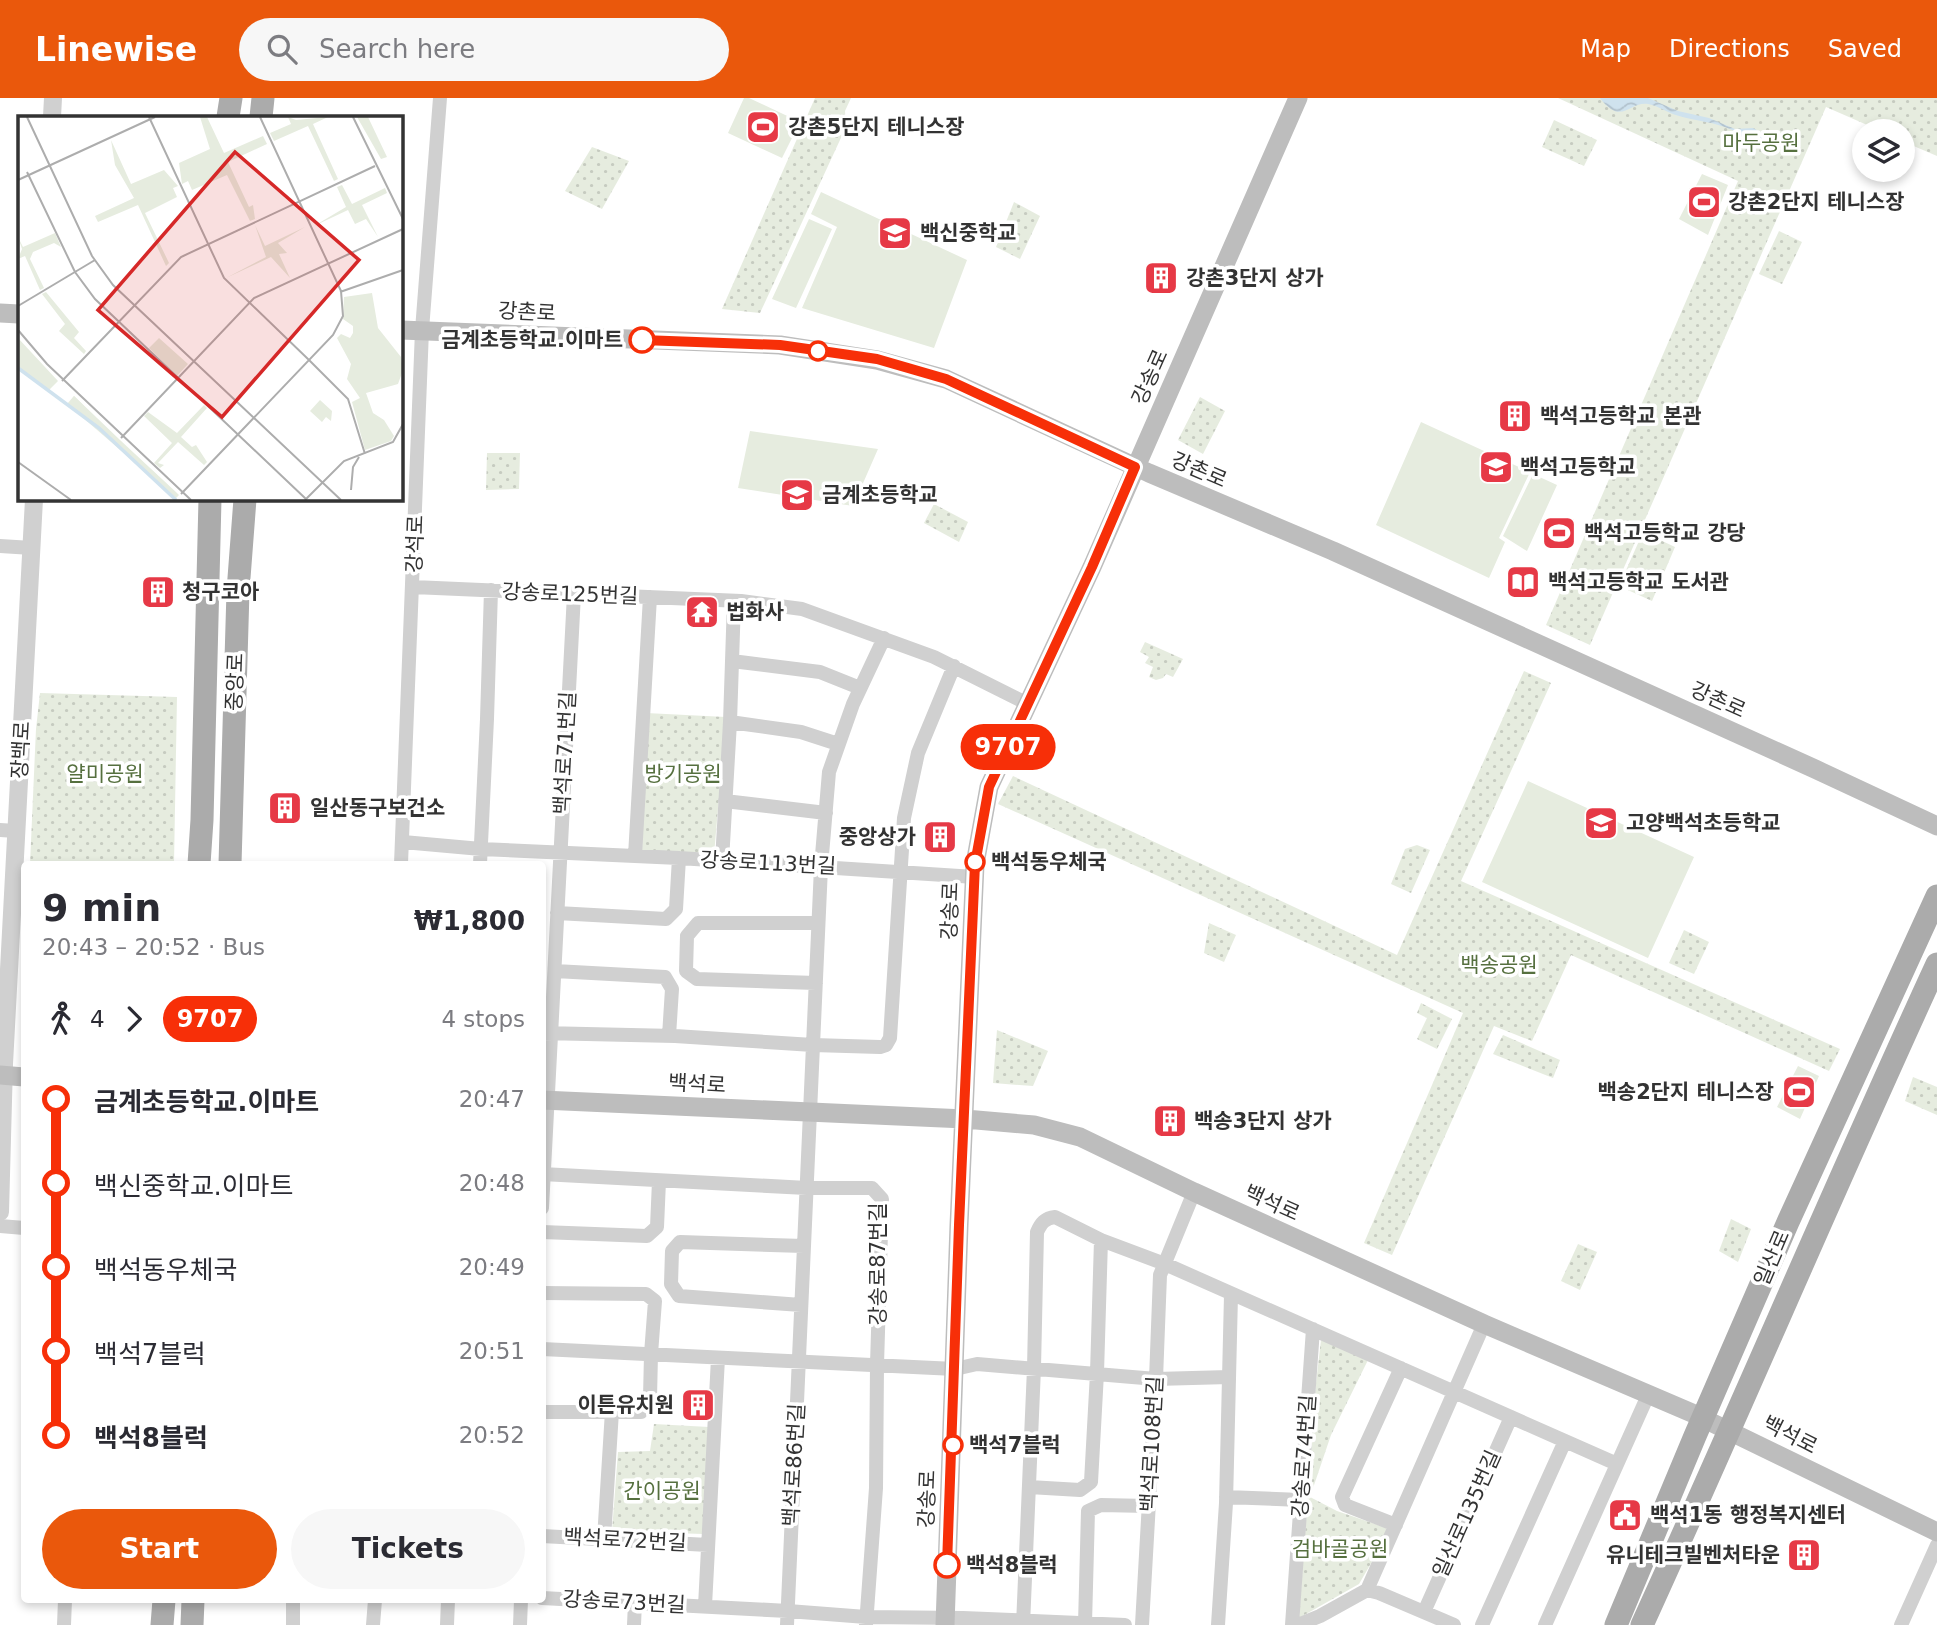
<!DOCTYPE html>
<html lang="en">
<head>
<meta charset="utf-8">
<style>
	:root { --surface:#fff; --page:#f7f7f7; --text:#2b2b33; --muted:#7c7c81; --accent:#ea580c }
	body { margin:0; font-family:"DejaVu Sans","Noto Sans KR",sans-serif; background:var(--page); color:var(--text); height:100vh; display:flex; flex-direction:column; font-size:26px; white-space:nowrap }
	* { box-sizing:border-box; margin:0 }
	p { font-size:23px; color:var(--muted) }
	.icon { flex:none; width:38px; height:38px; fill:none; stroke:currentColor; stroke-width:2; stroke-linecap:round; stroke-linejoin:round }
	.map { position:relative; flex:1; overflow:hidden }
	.details { position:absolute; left:21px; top:763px; width:525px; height:742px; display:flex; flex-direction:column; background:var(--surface); border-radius:7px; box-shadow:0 4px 10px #0003 }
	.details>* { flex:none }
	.badge { padding:0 14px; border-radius:23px; font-size:24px; line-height:46px }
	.tools { position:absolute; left:1852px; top:21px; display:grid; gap:14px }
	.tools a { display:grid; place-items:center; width:63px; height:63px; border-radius:50%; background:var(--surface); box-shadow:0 4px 10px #0003; font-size:35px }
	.map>.badge { position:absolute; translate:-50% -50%; box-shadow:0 0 0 4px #fff }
	.legs { display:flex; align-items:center; gap:10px; height:77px; padding:0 21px; font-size:23px }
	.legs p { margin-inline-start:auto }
	.headline { display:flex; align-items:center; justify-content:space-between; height:119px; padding:0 21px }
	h1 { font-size:38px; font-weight:700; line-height:52px }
	.cta { display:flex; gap:14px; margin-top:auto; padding:14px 21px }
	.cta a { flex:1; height:80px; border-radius:42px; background:var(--accent); color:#fff; font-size:28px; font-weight:700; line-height:80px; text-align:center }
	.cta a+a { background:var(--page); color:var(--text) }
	ul { padding:0 21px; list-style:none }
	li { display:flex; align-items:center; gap:24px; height:84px; font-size:26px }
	li i { display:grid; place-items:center; width:10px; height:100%; margin:0 9px; background:currentColor }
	li i::after { content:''; width:18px; height:18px; margin:-9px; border:5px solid; border-radius:50%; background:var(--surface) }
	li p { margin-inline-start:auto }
	li:first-child i { background:linear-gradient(#0000 50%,currentColor 0) }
	li:last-child i { background:linear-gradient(currentColor 50%,#0000 0) }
	header { display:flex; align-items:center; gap:42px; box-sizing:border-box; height:98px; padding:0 35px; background:var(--accent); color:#fff }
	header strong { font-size:33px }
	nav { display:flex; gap:38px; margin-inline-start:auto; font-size:24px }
	.search { width:490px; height:63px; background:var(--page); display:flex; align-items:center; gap:18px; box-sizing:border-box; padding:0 24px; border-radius:38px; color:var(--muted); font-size:26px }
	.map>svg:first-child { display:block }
</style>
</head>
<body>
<header>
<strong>Linewise</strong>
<div class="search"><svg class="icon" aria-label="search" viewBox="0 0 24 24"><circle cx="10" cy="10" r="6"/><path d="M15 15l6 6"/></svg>Search here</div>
<nav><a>Map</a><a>Directions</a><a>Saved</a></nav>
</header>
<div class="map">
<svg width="1937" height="1527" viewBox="0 0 1937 1527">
	<defs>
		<pattern id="park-dots" width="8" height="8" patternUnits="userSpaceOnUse" patternTransform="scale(1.75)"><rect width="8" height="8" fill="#e6ecdf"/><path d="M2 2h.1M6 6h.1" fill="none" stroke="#c6cbc0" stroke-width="1.8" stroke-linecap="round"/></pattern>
		<pattern id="water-waves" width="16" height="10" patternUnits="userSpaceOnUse" patternTransform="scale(1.75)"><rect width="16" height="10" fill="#cfe2ee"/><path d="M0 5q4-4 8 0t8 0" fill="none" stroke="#b2c2cd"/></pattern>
	</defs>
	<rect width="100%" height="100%" fill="#fff"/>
	<path fill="#e6ecdf" d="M 744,0 L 749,0 L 800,24 L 782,60 L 728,35 Z
		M 1702,76 L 1728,87 L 1708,137 L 1679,121 Z
		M 821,94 L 967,162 L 934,250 L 802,210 L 837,129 L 811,116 Z
		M 809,121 L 832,131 L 796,210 L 772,201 Z
		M 1421,324 L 1530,374 L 1499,440 L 1505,444 L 1489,480 L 1376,427 Z
		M 750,333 L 878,351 L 853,408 L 738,390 Z
		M 1533,376 L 1557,387 L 1527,453 L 1503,438 Z
		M 1528,683 L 1694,759 L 1648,860 L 1482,784 Z
		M 1798,968 L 1819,978 L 1800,1021 L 1777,1009 Z"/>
	<path fill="url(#park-dots)" d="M 815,0 L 851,0 L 845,13 L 846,29 L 760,215 L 722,211 Z
		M 1558,0 L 1937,0 L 1937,58 L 1902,43 L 1902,33 L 1881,33 L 1826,9 L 1590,547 L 1546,527 L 1738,83 Z
		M 1554,22 L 1597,42 L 1584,68 L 1542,49 Z
		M 592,49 L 629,63 L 602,111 L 565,93 Z
		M 1014,104 L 1040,118 L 1020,161 L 996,149 Z
		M 1779,133 L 1802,144 L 1782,186 L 1759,176 Z
		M 1200,299 L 1225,313 L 1203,356 L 1178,342 Z
		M 487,355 L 520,355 L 519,391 L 486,392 Z
		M 934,406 L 968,424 L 959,444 L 924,425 Z
		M 1643,434 L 1675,449 L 1652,503 L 1619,488 Z
		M 1145,544 L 1183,561 L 1173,579 L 1166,576 L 1163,580 L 1156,582 L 1149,579 L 1153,569 L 1145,565 L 1149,559 L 1140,554 Z
		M 1524,573 L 1551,585 L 1461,783 L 1840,951 L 1829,973 L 1571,857 L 1532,943 L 1494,928 L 1392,1157 L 1364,1145 L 1463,915 L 998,706 L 1013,678 L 1397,857 Z
		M 40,595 L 177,599 L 174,766 L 30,766 L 36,631 Z
		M 646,615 L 726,619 L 714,757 L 642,753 Z
		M 1417,747 L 1430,752 L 1411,795 L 1391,786 L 1405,751 Z
		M 1209,825 L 1236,837 L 1224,864 L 1204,855 Z
		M 1684,832 L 1709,844 L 1694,876 L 1669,865 Z
		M 1421,905 L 1452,921 L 1437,951 L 1417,941 L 1427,920 L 1417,915 Z
		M 997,932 L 1048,953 L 1033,988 L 993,985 Z
		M 1503,937 L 1560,962 L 1553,980 L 1493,956 Z
		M 1913,979 L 1937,989 L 1937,1017 L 1905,1003 Z
		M 1731,1121 L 1751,1131 L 1738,1164 L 1719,1153 Z
		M 1578,1146 L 1597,1154 L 1580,1192 L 1561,1183 Z
		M 1321,1242 L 1368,1262 L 1331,1337 L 1310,1399 L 1337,1413 L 1387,1430 L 1377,1455 L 1359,1486 L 1299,1520 L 1316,1285 Z
		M 654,1326 L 709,1329 L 703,1436 L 612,1433 L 618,1354 L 650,1353 Z"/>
	<path fill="url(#water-waves)" d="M 1600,0 L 1648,0 L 1678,13 L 1709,20 L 1735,31 L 1753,30 L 1764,36 L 1764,39 L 1760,44 C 1747,48 1742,37 1732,32 C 1715,24 1696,23 1679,18 C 1668,15 1659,8 1648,6 C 1629,3 1622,29 1600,0 Z"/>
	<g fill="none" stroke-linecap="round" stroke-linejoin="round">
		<path stroke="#d0d0d0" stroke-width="14" d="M 0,448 L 32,450
			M 413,489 L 741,503 L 802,511 L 934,559 L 1028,606
			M 732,563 L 820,574 L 860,590
			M 730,624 L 801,634 L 838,646
			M 725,703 L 826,715
			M 0,732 L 16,733
			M 403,744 L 481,751 L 679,760 L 975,779
			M 635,758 L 650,499
			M 722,763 L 730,624 L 734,503
			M 401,766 L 422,232 L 440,0
			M 480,766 L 487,621 L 491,492
			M 557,815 L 666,821 L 676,811 L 679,760
			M 555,873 L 665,879 L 672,891 L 669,938
			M 816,885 L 697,881 L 686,873 L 687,838 L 698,825 L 818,825
			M 542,935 L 675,938 L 813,947 L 880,949 L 886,947 L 890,940 L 904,720 L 918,655 L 954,568
			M 542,1076 L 807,1090 L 872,1090 L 882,1101 L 877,1267 L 876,1390 L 866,1527
			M 542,1110 L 574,496
			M 0,1128 L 24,1130
			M 542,1134 L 647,1138 L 657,1129 L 659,1083
			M 542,1195 L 646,1196 L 655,1203 L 651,1256 L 650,1300 L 641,1314 L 542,1314
			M 801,1207 L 679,1198 L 671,1186 L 672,1153 L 680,1144 L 804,1148
			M 542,1251 L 955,1271 L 977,1266 L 1156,1281 L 1229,1279
			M 1029,1389 L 1080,1392 L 1091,1384 L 1097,1275 L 1101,1142
			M 1226,1399 L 1301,1402
			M 1396,1427 L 1345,1407 L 1342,1399 L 1401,1270
			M 542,1438 L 708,1447
			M 604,1441 L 612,1313
			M 1367,1492 L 1379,1495 L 1454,1527
			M 542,1500 L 788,1513 L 866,1519 L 963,1520 L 1125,1527
			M 705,1508 L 718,1260
			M 1424,1514 L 1511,1319
			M 1085,1526 L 1088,1413 L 1101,1407 L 1148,1408
			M 64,1527 L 65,1502
			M 293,1527 L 293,1502
			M 373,1527 L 375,1502
			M 447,1527 L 448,1502
			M 520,1527 L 521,1502
			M 634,1527 L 635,1504
			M 787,1527 L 821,769 L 829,674 L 853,606 L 884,540
			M 1023,1527 L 1034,1270 L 1037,1134 C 1041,1125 1045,1120 1055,1119 L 1101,1142 L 1165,1166 L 1617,1366
			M 1142,1527 L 1156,1281 L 1160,1177 L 1194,1094
			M 1218,1527 L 1226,1405 L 1231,1197
			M 1292,1527 L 1313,1231
			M 1298,1527 L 1320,1518 L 1367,1492 L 1484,1226
			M 1482,1527 L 1565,1343
			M 1545,1527 L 1649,1295
			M 1901,1527 L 1937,1447"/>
		<path stroke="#d0d0d0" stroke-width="18" d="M 52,19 L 53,0
			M 0,1114 L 4,966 L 34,401"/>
		<path stroke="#bdbdbd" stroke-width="19" d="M 0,215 L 19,216
			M 401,232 L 780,247 L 877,262 L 946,281 L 1149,375 L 1333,453 L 1815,671 L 1937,728
			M 0,977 L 24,979
			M 542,1002 L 965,1021 L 1034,1027 L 1080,1039 L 1194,1094 L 1484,1226 L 1692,1315 L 1937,1434
			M 945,1527 L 959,1127 L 975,766 L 989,689 L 1092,469 L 1298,0"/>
		<path stroke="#ababab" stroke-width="23" d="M 228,19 L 231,0
			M 261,19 L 263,0
			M 199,766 L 202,722 L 210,401
			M 230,766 L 238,493 L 245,401
			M 162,1527 L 164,1502
			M 192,1527 L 193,1502
			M 1616,1527 L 1695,1338 L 1788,1124 L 1937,798
			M 1642,1527 C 1742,1308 1836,1085 1937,866"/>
	</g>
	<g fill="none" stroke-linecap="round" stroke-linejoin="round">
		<g stroke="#fff" stroke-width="16">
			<path id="line-1" d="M 642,242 L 780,247 L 877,261 L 946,281 L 1135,369 L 1092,469 L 989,689 L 975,766 L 959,1127 L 947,1467"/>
		</g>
		<use href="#line-1" stroke="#f72f08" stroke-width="10"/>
	</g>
	<defs>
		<g id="stadium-square" transform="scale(1.75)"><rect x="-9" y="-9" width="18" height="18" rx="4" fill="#e63946" stroke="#fff"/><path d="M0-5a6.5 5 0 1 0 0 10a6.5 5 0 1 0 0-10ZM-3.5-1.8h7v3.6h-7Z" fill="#fff"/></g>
		<g id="school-square" transform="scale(1.75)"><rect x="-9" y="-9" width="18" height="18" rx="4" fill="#e63946" stroke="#fff"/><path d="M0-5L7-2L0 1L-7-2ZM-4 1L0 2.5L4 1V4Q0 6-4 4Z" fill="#fff"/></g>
		<g id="building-square" transform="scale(1.75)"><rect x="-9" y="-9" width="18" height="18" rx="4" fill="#e63946" stroke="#fff"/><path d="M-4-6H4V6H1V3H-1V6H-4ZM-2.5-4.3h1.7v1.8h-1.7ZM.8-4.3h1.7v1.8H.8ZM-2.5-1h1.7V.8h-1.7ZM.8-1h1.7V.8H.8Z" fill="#fff"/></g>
		<g id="library-square" transform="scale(1.75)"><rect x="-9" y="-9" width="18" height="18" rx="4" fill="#e63946" stroke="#fff"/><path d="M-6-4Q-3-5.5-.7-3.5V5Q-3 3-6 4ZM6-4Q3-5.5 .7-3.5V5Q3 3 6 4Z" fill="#fff"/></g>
		<g id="temple-square" transform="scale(1.75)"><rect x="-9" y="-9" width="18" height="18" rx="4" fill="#e63946" stroke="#fff"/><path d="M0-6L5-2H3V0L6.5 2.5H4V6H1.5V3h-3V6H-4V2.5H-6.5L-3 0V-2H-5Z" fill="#fff"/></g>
		<g id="civic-square" transform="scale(1.75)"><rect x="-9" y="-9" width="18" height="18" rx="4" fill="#e63946" stroke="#fff"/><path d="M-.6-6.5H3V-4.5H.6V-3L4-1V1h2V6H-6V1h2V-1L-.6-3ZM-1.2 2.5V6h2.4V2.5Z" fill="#fff"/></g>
	</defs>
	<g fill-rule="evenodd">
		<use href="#stadium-square" x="763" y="29"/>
		<use href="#stadium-square" x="1704" y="104"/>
		<use href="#school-square" x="895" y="135"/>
		<use href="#building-square" x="1161" y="180"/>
		<use href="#building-square" x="1515" y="318"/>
		<use href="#school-square" x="1496" y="369"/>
		<use href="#school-square" x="797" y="397"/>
		<use href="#stadium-square" x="1559" y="435"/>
		<use href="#library-square" x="1523" y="484"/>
		<use href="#building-square" x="158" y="494"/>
		<use href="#temple-square" x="702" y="514"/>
		<use href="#building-square" x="285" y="710"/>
		<use href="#school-square" x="1601" y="725"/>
		<use href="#building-square" x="940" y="739"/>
		<use href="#stadium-square" x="1799" y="994"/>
		<use href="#building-square" x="1170" y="1023"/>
		<use href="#building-square" x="698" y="1307"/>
		<use href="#civic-square" x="1625" y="1417"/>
		<use href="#building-square" x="1804" y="1457"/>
	</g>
	<g fill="#fff" stroke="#f72f08" stroke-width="3.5">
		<circle cx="642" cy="242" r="12"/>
		<circle cx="818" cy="253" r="9"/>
		<circle cx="975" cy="764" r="9"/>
		<circle cx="953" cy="1347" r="9"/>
		<circle cx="947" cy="1467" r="12"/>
	</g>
	<g text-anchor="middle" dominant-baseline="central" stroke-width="7" stroke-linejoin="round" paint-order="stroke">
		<g font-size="21" font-weight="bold" fill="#333" stroke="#fff" text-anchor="start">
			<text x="788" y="29">강촌5단지 테니스장</text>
			<text x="1728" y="104">강촌2단지 테니스장</text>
			<text x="920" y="135">백신중학교</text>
			<text x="1186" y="180">강촌3단지 상가</text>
			<text x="1540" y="318">백석고등학교 본관</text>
			<text x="1520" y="369">백석고등학교</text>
			<text x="822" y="397">금계초등학교</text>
			<text x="1584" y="435">백석고등학교 강당</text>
			<text x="1548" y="484">백석고등학교 도서관</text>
			<text x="182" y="494">청구코아</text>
			<text x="726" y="514">법화사</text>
			<text x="310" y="710">일산동구보건소</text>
			<text x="1626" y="725">고양백석초등학교</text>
			<text x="916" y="739" text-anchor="end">중앙상가</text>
			<text x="1774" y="994" text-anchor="end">백송2단지 테니스장</text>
			<text x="1194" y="1023">백송3단지 상가</text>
			<text x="674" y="1307" text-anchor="end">이튼유치원</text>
			<text x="1650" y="1417">백석1동 행정복지센터</text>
			<text x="1780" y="1457" text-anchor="end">유니테크빌벤처타운</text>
		</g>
		<g font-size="21" fill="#56703f" stroke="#fff">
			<text x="1761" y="45">마두공원</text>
			<text x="105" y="676">얄미공원</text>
			<text x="683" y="676">방기공원</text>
			<text x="1499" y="867">백송공원</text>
			<text x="662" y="1393">간이공원</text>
			<text x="1340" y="1451">검바골공원</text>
		</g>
		<g font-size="21" fill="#333" stroke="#fff">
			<text transform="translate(527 214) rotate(3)">강촌로</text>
			<text transform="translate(1150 279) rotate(-66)">강송로</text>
			<text transform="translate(1199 372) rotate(23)">강촌로</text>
			<text transform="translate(415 446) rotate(-88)">강석로</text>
			<text transform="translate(570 496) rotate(2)">강송로125번길</text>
			<text transform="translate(235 584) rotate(-88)">중앙로</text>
			<text transform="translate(1718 602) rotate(24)">강촌로</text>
			<text transform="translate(21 652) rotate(-87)">장백로</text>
			<text transform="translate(565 655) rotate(-87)">백석로71번길</text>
			<text transform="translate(768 765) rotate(3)">강송로113번길</text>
			<text transform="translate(950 813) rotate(-88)">강송로</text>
			<text transform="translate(697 986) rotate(3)">백석로</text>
			<text transform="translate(1272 1105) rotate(24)">백석로</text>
			<text transform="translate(1772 1160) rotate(-67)">일산로</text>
			<text transform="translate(878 1166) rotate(-90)">강송로87번길</text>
			<text transform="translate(1790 1337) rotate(27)">백석로</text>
			<text transform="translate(1152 1346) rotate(-87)">백석로108번길</text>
			<text transform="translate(1304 1358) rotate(-86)">강송로74번길</text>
			<text transform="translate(794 1367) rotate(-87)">백석로86번길</text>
			<text transform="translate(927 1401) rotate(-88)">강송로</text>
			<text transform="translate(1467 1416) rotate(-66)">일산로135번길</text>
			<text transform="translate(625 1442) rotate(3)">백석로72번길</text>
			<text transform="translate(624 1504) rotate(3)">강송로73번길</text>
		</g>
		<g font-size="21" font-weight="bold" fill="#333" stroke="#fff" text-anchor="start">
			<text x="623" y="242" text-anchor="end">금계초등학교.이마트</text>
			<text x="991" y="764">백석동우체국</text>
			<text x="969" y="1347">백석7블럭</text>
			<text x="966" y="1467">백석8블럭</text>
		</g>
	</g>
	<g transform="translate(18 18)">
		<rect width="385" height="385" fill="#fff"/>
		<path d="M 56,280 L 102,324 L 161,379 L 158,382 L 49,288 Z" fill="#e6ecdf"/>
		<path d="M 182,1 L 189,1 L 206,37 L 245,20 L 249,28 L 210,46 L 231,91 L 235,89 L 237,103 L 232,105 L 209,59 L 174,74 L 170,65 L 164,68 L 161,47 L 192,33 ZM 270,1 L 278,4 L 310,1 L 295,8 L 320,63 L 316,65 L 290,10 L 256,25 L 252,17 L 273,8 ZM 339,1 L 350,1 L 369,41 L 363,43 ZM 93,24 L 113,68 L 146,54 L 160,70 L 155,72 L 159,81 L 127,97 L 151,147 L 148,150 L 120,89 L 80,106 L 77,100 L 116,82 L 97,49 ZM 324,69 L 334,88 L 367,72 L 369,77 L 344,89 L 360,121 L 348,103 L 337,108 L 330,94 L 296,110 L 328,91 L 319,71 ZM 237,109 L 247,130 L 287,111 L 260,127 L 269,137 L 261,138 L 272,162 L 253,141 L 208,162 L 248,141 ZM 37,117 L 43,131 L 36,127 L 15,136 L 12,143 L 26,172 L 22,174 L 7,140 L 0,143 L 4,133 L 0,121 L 5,131 ZM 28,176 L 61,216 L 56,222 L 68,235 L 66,238 L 41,215 L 47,208 L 24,178 ZM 354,177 L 360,212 L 383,241 L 385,254 L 380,268 L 348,277 L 355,297 L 366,304 L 376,320 L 373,325 L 347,334 L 334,286 L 342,282 L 329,263 L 333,248 L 319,222 L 323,218 L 332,222 L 335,217 L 335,210 L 325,203 L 326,181 ZM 0,222 L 40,265 L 31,274 L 0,251 ZM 141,222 L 170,248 L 159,260 L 131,232 ZM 56,280 L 101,324 L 161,379 L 53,284 ZM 302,284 L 314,295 L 313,305 L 308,301 L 304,306 L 292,295 ZM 186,289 L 189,292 L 163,321 L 174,331 L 178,329 L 189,346 L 186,349 L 160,326 L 140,347 L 146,349 L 142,352 L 136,347 L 154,327 L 126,300 L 130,296 L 159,317 Z" fill="#e6ecdf"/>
		<path fill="none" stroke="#cfe2ee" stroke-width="3.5" d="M 0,252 L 81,312 L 158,384"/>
		<path fill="none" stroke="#adadad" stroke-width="2" d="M 9,1 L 74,140 L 95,169 L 323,384M 131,1 L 206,162 L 291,244M 335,1 L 385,103M 9,56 L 57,156 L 77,183 L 288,383M 0,64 L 137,1M 322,176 L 385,154M 0,190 L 77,144M 0,214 L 29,248 L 173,384M 291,244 L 330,283 L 347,338M 44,265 L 163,141 L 357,50M 103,322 L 236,182 L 385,113M 0,346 L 53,384M 333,374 L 335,351 L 341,341M 163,378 L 315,219 L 325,200 L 323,175 L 242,1M 287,384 L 326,345 L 375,326 L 385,308"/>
		<path fill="#d62828" fill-opacity="0.15" stroke="#d62828" stroke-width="3.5" d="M 217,36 L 341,144 L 204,301 L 80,194 Z"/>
		<rect width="385" height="385" fill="none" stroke="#333" stroke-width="3.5"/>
	</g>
</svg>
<div class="tools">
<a><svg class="icon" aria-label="layers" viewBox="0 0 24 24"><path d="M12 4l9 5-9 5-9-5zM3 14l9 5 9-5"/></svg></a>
</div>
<b class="badge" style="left:1008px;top:649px;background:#f72f08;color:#fff">9707</b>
<section class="details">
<div class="headline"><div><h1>9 min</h1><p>20:43 – 20:52 · Bus</p></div><b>₩1,800</b></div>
<div class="legs"><svg class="icon" aria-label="walk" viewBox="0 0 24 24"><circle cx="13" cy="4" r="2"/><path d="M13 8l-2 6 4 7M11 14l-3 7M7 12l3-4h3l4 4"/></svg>4<svg class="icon" aria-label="forward" viewBox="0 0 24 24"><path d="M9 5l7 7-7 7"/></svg><b class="badge" style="background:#f72f08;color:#fff">9707</b><p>4 stops</p></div>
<ul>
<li><i style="color:#f72f08"></i><b>금계초등학교.이마트</b><p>20:47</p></li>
<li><i style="color:#f72f08"></i><span>백신중학교.이마트</span><p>20:48</p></li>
<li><i style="color:#f72f08"></i><span>백석동우체국</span><p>20:49</p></li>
<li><i style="color:#f72f08"></i><span>백석7블럭</span><p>20:51</p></li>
<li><i style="color:#f72f08"></i><b>백석8블럭</b><p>20:52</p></li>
</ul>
<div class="cta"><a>Start</a><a>Tickets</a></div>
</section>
</div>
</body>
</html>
